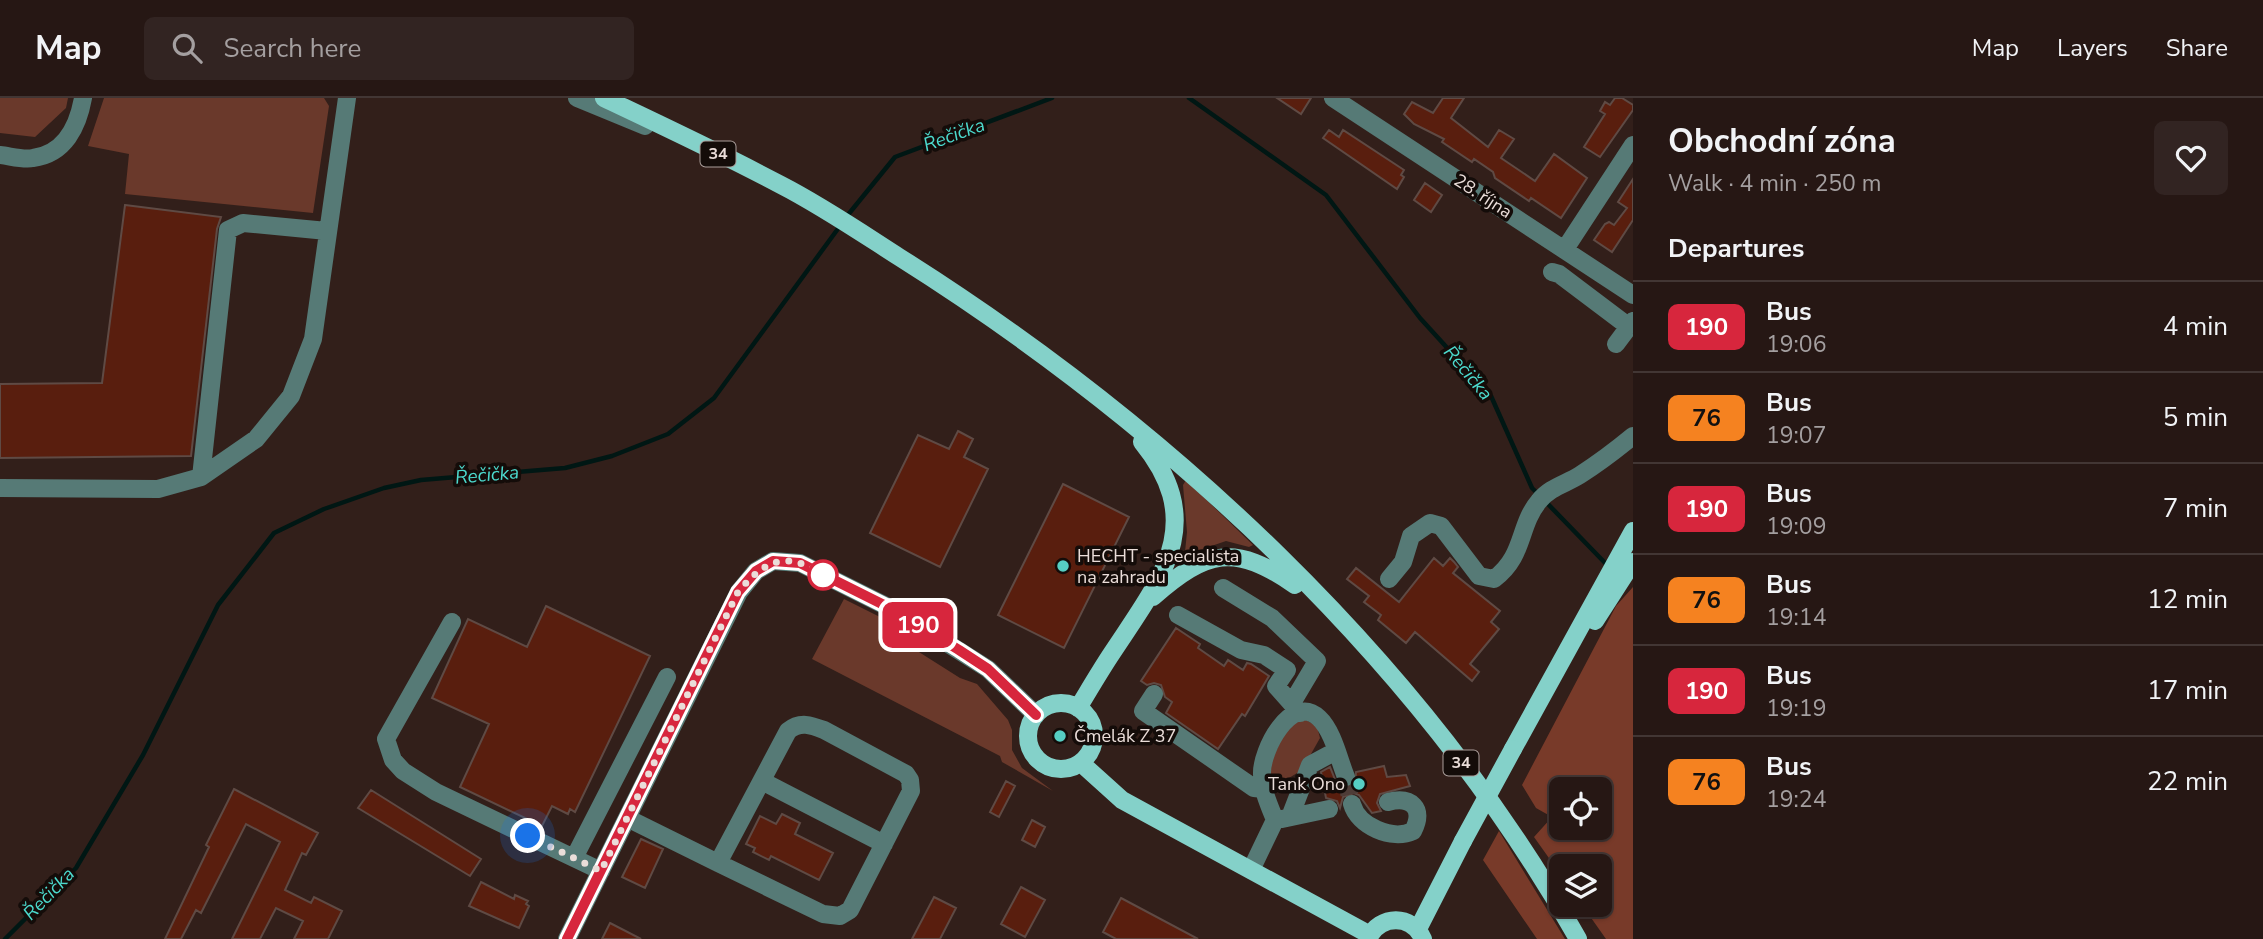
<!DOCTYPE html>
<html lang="en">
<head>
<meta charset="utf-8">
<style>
	:root { --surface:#261714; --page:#322422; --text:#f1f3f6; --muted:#a49fa0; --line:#423634 }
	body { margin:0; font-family:"Nunito Sans",sans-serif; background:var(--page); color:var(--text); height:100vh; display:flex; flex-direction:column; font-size:26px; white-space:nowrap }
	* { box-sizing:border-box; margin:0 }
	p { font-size:23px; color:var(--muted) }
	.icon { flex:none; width:38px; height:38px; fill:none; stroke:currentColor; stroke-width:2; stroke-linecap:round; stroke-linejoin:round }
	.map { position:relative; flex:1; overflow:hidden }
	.side { display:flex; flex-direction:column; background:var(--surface); width:630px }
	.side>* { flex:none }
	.badge { padding:0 14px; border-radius:10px; font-size:24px; line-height:46px }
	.tools { position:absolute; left:1549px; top:679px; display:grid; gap:14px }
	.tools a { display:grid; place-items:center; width:63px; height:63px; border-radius:10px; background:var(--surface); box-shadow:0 2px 5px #0004,0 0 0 2px var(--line); font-size:35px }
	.you { position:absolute; width:35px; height:35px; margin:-18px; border:5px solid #fff; border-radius:50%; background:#1a73e8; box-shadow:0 0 0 10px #1a73e833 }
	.map>.badge { position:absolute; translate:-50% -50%; box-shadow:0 0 0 4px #fff }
	h2 { padding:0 35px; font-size:26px; line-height:63px }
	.round { display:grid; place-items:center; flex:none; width:74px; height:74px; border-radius:10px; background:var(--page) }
	.overview { display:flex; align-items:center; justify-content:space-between; height:119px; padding:0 35px }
	h1 { font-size:33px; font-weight:700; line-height:52px }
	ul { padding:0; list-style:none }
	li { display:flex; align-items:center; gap:21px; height:91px; padding:0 35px; border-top:2px solid var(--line) }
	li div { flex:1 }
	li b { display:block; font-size:26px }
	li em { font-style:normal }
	li .badge { min-width:77px; font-weight:700; text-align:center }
	header { display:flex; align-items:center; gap:42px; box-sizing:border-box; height:98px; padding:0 35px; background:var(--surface); border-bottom:2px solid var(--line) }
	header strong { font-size:33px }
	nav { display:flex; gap:38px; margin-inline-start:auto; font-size:24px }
	.search { width:490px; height:63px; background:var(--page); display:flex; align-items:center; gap:18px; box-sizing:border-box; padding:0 24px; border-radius:10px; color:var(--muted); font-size:26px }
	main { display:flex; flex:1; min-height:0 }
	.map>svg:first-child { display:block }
</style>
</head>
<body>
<header>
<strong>Map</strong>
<div class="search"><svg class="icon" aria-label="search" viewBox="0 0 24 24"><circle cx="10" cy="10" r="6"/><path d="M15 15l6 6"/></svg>Search here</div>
<nav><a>Map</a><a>Layers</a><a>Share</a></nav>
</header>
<main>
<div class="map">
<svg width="1633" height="841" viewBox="0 0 1633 841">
	<rect width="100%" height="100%" fill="#321f1a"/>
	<path fill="#6a392b" d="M 0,0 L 68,0 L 66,10 L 35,39 L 0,35 Z
		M 104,0 L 324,0 L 329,8 L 313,115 L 125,96 L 129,56 L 88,48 Z
		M 1186,382 L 1253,447 L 1249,449 L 1226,443 L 1188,456 L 1185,454 L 1187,434 L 1183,387 Z
		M 844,501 L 882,520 L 911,549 L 960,580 L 977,586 L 1008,622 L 1012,632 L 1012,652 L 1022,670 L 1053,693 L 1002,664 L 1000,658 L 812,561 Z
		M 1304,621 L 1317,628 L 1320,640 L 1302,672 L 1271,691 L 1268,671 L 1287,629 Z"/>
	<path fill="#783a29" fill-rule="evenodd" d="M 1633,489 L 1633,841 L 1606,841 L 1582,807 L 1600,807 L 1600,768 L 1561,768 L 1561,777 L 1534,739 L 1552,719 L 1536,710 L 1522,687 L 1616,508 ZM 1561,691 L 1600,691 L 1600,730 L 1561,730 Z
		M 1499,733 L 1565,841 L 1537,841 L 1483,762 Z"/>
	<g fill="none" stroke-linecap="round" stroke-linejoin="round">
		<path stroke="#001714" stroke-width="4.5" d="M 1189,0 L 1326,97 L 1420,220 L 1491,298 L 1532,390 L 1540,398
			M 847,118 L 895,59 L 1052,0
			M 1546,404 L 1608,468
			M 5,841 L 76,770 L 143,657 L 218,507 L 274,435 L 324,411 L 384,390 L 421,382 L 565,370 L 612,358 L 668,336 L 714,300 L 840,128"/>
	</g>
	<path fill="#591e0e" stroke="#5f4a44" stroke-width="2" d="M 1277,0 L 1311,0 L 1301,16 Z
		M 1443,0 L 1464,0 L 1451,20 L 1488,49 L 1499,32 L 1514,41 L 1501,60 L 1535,83 L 1554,56 L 1587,80 L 1561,120 L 1531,100 L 1529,103 L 1495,80 L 1493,74 L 1474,61 L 1472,64 L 1442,44 L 1444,41 L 1414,26 L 1404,16 L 1412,4 L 1433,15 Z
		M 1615,0 L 1622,0 L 1633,7 L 1633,12 L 1600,59 L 1584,49 L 1605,16 L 1600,13 L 1605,4 L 1610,7 Z
		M 1329,32 L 1339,39 L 1343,32 L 1404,72 L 1401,77 L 1404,79 L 1397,91 L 1323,40 Z
		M 1633,81 L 1633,122 L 1612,154 L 1594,142 L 1605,126 L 1609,124 L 1614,127 L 1627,110 L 1618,104 Z
		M 1425,85 L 1442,97 L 1431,114 L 1414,102 Z
		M 125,107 L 221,119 L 217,131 L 191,358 L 0,360 L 0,286 L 102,285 Z
		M 958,333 L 973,341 L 964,359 L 988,371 L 940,469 L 870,435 L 918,337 L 949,351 Z
		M 1063,386 L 1129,419 L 1064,550 L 998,517 Z
		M 1434,460 L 1443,468 L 1450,460 L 1454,464 L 1458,469 L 1453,475 L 1500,513 L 1491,524 L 1499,531 L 1470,566 L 1479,574 L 1472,583 L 1415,534 L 1406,545 L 1378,522 L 1381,517 L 1364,504 L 1369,498 L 1347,481 L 1356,470 L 1399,504 Z
		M 546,508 L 650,558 L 575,714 L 570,711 L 568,716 L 552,708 L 542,728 L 460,689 L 489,626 L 432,600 L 468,521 L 527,549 Z
		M 1176,530 L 1200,546 L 1198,550 L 1224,568 L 1228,562 L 1243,572 L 1247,565 L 1251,566 L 1269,578 L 1245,618 L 1242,616 L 1218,651 L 1166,615 L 1172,604 L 1165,599 L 1161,587 L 1154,585 L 1147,587 L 1141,583 Z
		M 1384,668 L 1387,679 L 1406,677 L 1410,688 L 1380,696 L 1377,705 L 1381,713 L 1372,715 L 1359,697 L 1354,695 L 1343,699 L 1340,710 L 1337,703 L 1326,700 L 1321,674 L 1330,669 L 1336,684 L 1345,692 L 1355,686 L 1356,674 Z
		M 1006,683 L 1015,688 L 999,719 L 990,714 Z
		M 234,691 L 318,735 L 306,757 L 302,755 L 285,792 L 311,805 L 314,799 L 342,813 L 328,841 L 294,841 L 303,823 L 276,810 L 260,841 L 232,841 L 280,744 L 246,726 L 201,815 L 196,812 L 181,841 L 165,841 L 209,749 L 206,747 Z
		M 371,692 L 481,761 L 470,778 L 358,710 Z
		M 782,716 L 800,725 L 795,736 L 833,755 L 819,782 L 771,758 L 769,762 L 753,754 L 755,750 L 746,746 L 760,718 L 776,726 Z
		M 1032,722 L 1045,729 L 1035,749 L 1022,742 Z
		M 641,741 L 663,751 L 645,790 L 622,779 Z
		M 481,784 L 514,801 L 515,797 L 528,803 L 526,806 L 529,808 L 519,830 L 469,808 Z
		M 1021,789 L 1045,802 L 1025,839 L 1001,826 Z
		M 934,799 L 956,810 L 940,841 L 912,841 Z
		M 1121,800 L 1198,841 L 1116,841 L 1103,834 Z
		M 610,825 L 641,841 L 602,841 Z"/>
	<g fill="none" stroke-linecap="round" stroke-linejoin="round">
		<path stroke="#4e3c37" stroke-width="18" stroke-dasharray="18 9" stroke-linecap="butt" d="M 1346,679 L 1350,699"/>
		<path stroke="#567a76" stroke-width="18" d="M 577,0 L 645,28
			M 1333,0 L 1633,197
			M 0,57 C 10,58 23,62 33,60 C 65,56 78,28 83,0
			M 1565,151 L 1633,47
			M 1552,174 L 1559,176 L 1628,228
			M 1616,246 L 1633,223
			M 201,379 L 228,132 L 243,125 L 327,133
			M 0,390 L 158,391 L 201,379 L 256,341 L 291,298 L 313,241 L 347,0
			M 1389,481 L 1403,464 L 1411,438 L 1430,425 L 1441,428 L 1479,478 L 1494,481 C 1525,458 1518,428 1539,403 C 1550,389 1566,386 1580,377 C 1599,365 1616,352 1633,338
			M 1223,490 L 1272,520 L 1317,563 L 1292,605
			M 1178,517 L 1241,552 L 1264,557 L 1287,572 L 1276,588 L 1300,615
			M 452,524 L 386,641 L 393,662 L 403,673 L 436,694 L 601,773
			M 1154,596 L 1143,613 L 1254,690 L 1263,691
			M 762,683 L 884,746
			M 1352,706 C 1358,728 1392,743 1413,733 C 1425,710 1411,698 1388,704
			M 1290,719 L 1310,667 L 1336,653
			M 627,720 L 718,765 L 823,816 L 840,818 L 850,812 L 911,693 L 910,682 L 906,676 L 824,632 C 811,627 800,623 788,633 L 718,765
			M 1282,721 L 1329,711
			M 574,760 L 667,579
			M 1251,772 L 1275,722 C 1269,707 1262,692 1262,676 C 1261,653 1291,594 1319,620 C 1333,633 1339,662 1346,679
			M 567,841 L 739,494 L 756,473 L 773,463 L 800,465 L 896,513 L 988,571 L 1036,617"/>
		<path stroke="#84d1c9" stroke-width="18" d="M 604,0 C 663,28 723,56 781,87 C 822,108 860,134 899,159 C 1167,328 1421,562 1578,841
			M 1153,499 C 1207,452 1234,445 1295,487
			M 1595,523 L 1633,464
			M1028 638a33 33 0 1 1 66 0a33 33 0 1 1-66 0Z
			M 1078,610 C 1089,592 1100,573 1112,555 C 1160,482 1209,426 1142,344
			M 1513,651 L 1633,433
			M 1081,665 L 1122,702 L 1370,837
			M 1418,831 L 1463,743
			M 1368,841 C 1380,816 1412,816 1423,841"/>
		<path stroke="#84d1c9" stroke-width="18" d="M 1463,743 L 1513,651"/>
	</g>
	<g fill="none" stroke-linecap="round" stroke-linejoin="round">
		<g stroke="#fff" stroke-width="16">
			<path id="line" d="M 567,841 L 738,494 L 756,473 L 773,463 L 800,465 L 896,513 L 959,552 L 988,571 L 1036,617"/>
		</g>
		<use href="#line" stroke="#d7263d" stroke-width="10"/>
		<path stroke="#eaddd9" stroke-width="7" stroke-dasharray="0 12.6" d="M 528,738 L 601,773 L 738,494 C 767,460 787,453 823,477"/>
	</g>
	<g fill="#56cec3" stroke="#140c09" stroke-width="2.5">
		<circle cx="1063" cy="468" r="7"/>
		<circle cx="1060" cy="638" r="7"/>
		<circle cx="1359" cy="686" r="7"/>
	</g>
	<circle fill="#fff" stroke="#d7263d" stroke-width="3.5" cx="823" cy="477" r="14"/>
	<g text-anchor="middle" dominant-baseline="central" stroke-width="7" stroke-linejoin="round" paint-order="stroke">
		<g fill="#140c09" stroke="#aa9e9b" stroke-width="2">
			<rect x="700.5" y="43.5" width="35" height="25" rx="5"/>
			<rect x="1443.5" y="652.5" width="35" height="25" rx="5"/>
		</g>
		<g font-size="16" font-weight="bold" fill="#eaddd9">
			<text x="718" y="56">34</text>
			<text x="1461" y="665">34</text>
		</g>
		<g font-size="18" fill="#eaddd9" stroke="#140c09">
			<text transform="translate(1483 98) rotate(33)">28. října</text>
		</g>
		<g font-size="18" fill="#eaddd9" stroke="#140c09" text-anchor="start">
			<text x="1077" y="458">HECHT - specialista<tspan x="1077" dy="21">na zahradu</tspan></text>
			<text x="1074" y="638">Čmelák Z 37</text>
			<text x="1345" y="686" text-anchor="end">Tank Ono</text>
		</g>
		<g font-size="19" font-style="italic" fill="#4cdace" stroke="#140c09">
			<text transform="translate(954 37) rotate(-20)">Řečička</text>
			<text transform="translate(1468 275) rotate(50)">Řečička</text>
			<text transform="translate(487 377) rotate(-5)">Řečička</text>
			<text transform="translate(49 796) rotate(-46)">Řečička</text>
		</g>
	</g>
</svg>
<div class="tools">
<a><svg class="icon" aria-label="locate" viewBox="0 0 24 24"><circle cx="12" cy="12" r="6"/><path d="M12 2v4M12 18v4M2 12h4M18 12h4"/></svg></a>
<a><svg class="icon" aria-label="layers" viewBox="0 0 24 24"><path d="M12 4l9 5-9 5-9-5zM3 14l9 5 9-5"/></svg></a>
</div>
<div class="you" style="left:528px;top:738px"></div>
<b class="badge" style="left:918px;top:527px;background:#d7263d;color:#fff">190</b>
</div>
<section class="side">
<div class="overview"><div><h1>Obchodní zóna</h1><p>Walk · 4 min · 250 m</p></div><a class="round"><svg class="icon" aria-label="heart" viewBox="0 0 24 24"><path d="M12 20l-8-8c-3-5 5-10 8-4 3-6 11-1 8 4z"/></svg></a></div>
<h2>Departures</h2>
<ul>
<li><span class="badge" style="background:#d7263d;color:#fff">190</span><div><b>Bus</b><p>19:06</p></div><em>4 min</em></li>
<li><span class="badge" style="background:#f58220;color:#111">76</span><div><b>Bus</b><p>19:07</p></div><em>5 min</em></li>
<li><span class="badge" style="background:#d7263d;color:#fff">190</span><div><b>Bus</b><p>19:09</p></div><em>7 min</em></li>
<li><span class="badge" style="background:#f58220;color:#111">76</span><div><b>Bus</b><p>19:14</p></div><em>12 min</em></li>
<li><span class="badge" style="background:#d7263d;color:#fff">190</span><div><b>Bus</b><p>19:19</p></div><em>17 min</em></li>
<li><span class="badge" style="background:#f58220;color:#111">76</span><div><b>Bus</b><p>19:24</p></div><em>22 min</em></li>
</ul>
</section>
</main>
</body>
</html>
